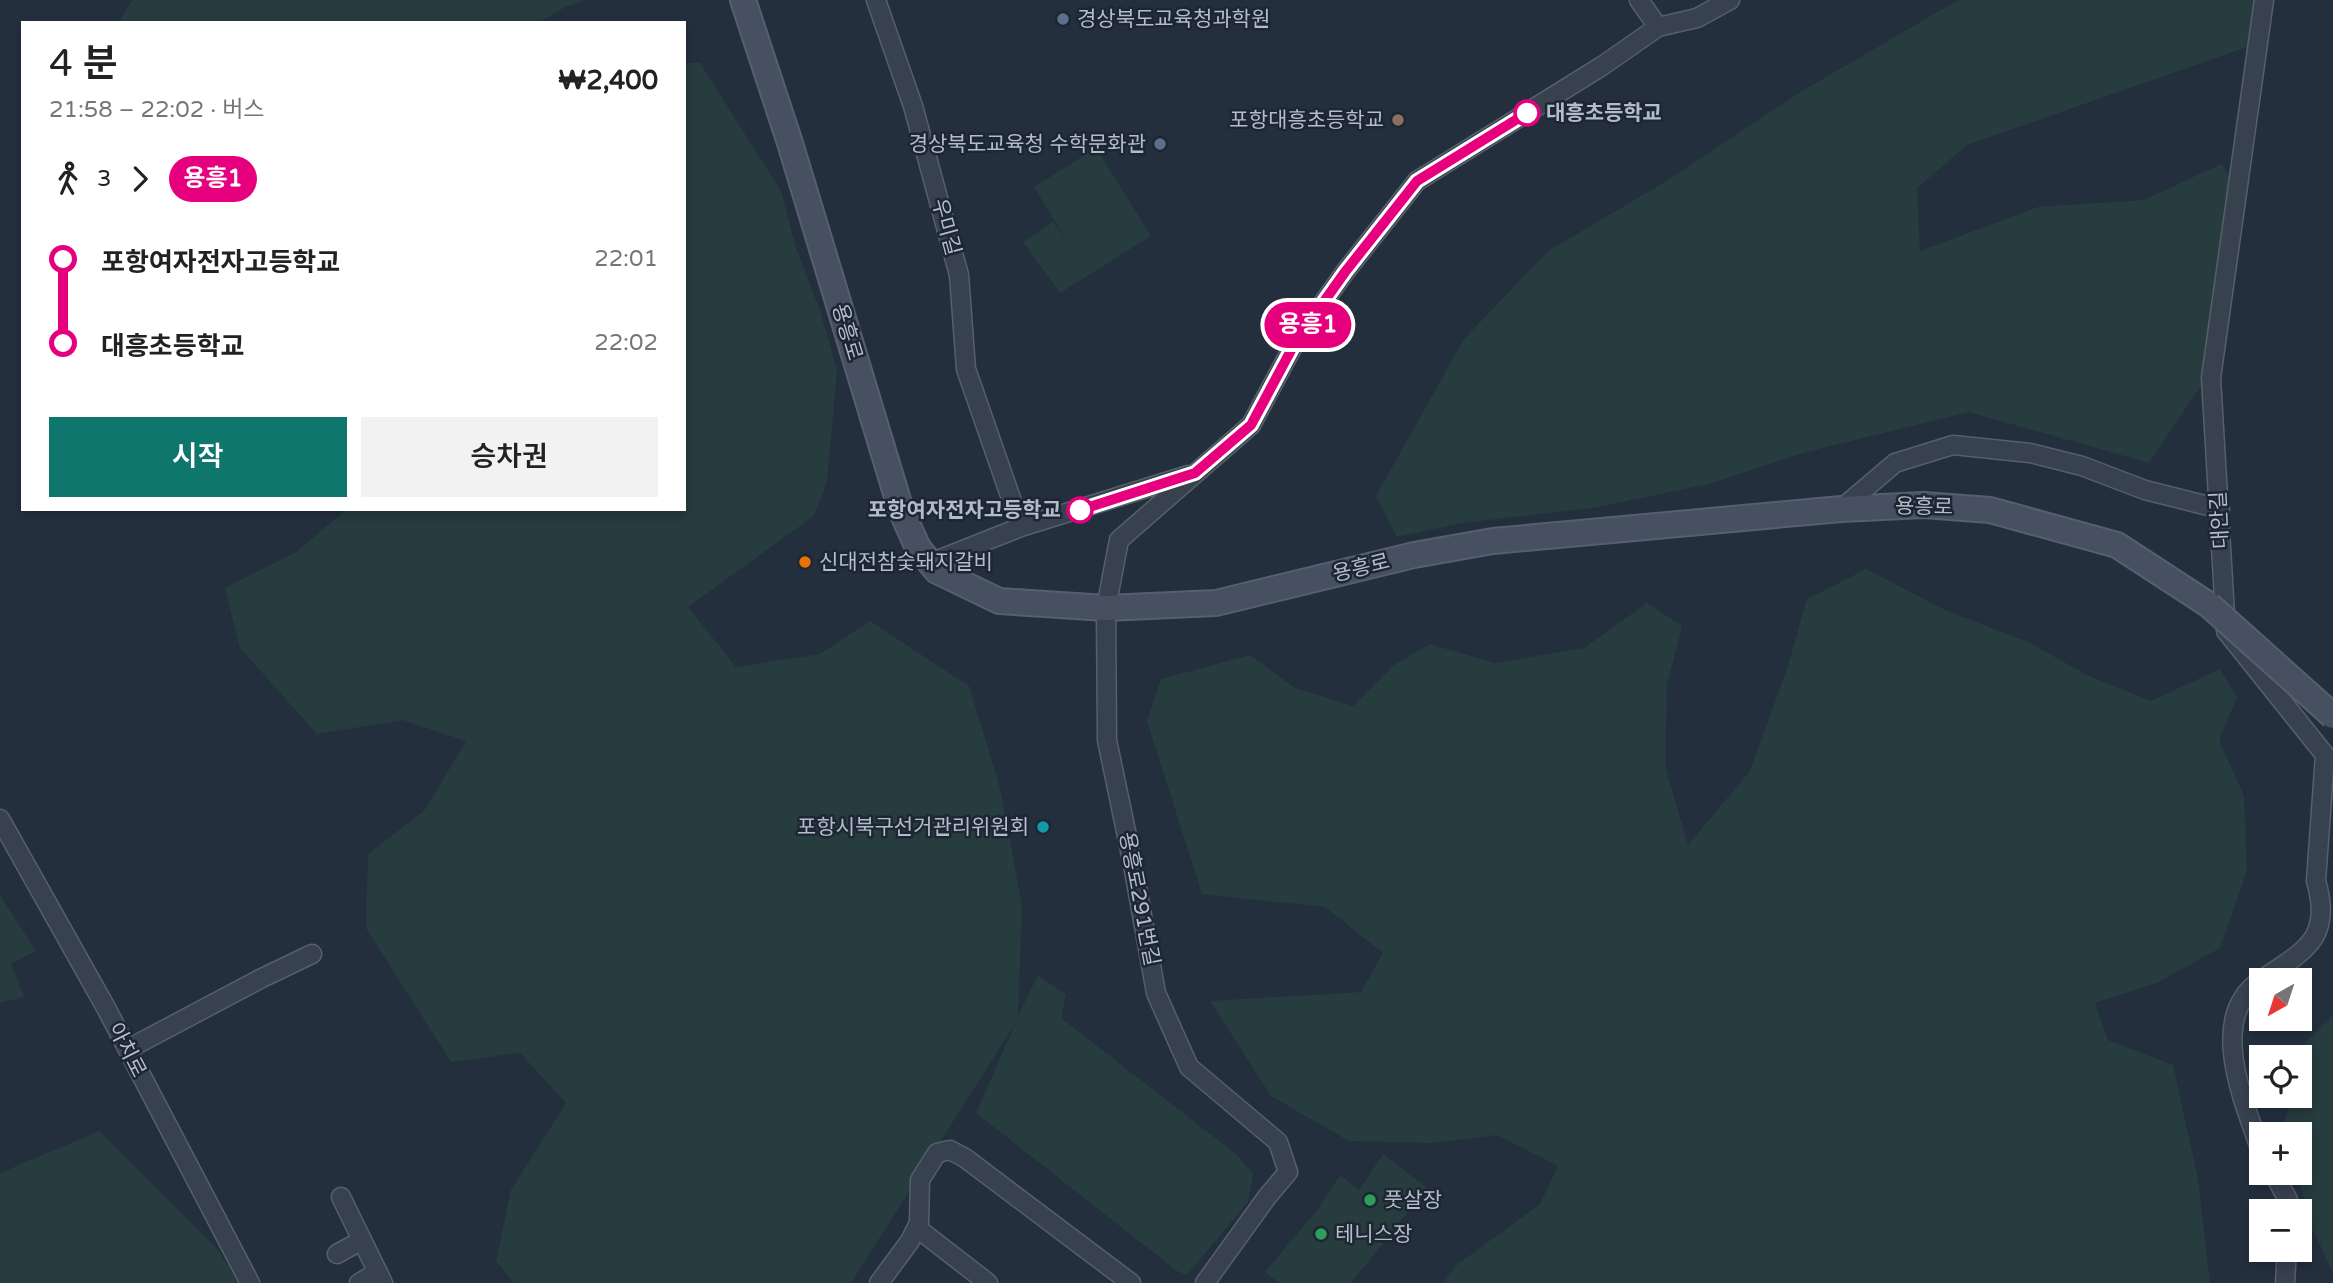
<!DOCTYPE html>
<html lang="ko">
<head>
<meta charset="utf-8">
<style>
	:root { --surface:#fff; --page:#f2f2f2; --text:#222; --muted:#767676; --accent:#0f766e }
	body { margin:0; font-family:"Varela Round","Noto Sans KR",sans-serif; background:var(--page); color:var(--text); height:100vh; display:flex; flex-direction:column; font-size:26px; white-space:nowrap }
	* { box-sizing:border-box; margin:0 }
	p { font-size:23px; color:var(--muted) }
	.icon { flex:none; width:38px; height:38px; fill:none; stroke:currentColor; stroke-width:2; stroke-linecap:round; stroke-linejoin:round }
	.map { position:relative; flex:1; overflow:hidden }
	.panel { position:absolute; left:21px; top:21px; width:665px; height:490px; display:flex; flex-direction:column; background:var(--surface); border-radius:0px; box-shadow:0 4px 10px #0003 }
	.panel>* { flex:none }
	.badge { padding:0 14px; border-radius:23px; font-size:24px; line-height:46px }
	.needle { width:46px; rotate:219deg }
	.fabs { position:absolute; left:2249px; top:968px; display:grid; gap:14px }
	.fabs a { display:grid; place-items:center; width:63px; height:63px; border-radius:0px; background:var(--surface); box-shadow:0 4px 10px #0003; font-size:35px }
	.map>.badge { position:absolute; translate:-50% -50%; box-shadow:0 0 0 4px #fff }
	.legs { display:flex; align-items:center; gap:10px; height:77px; padding:0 28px; font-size:23px }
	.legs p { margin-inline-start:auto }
	.headline { display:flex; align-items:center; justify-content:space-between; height:119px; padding:0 28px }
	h1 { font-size:38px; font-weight:600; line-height:52px }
	.button { display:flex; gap:14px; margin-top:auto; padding:14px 28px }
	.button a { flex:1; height:80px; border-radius:0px; background:var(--accent); color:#fff; font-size:28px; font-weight:600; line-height:80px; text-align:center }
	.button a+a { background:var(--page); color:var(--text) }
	ul { padding:0 28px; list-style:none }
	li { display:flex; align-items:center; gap:24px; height:84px; font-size:26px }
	li i { display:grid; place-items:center; width:10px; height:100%; margin:0 9px; background:currentColor }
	li i::after { content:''; width:18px; height:18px; margin:-9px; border:5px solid; border-radius:50%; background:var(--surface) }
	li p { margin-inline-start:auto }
	li:first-child i { background:linear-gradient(#0000 50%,currentColor 0) }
	li:last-child i { background:linear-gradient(currentColor 50%,#0000 0) }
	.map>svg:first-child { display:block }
</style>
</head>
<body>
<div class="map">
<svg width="2333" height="1283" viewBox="0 0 2333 1283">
	<rect width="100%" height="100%" fill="#242f3e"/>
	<path fill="#263c3f" d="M 133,0 L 586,0 L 565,7 L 538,23 L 118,23 Z
		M 1958,0 L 2254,0 L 2247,47 L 1967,145 L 1917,188 L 1920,251 L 2038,207 L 2144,200 L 2221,164 L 2230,175 L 2206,378 L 2149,463 L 1969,412 L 1806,452 L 1709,484 L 1593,508 L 1462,523 L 1397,537 L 1376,496 L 1464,339 L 1548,251 L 1665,182 L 1802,91 Z
		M 684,63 L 700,63 L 781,191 L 796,248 L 820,310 L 837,370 L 827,482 L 814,516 L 688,607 L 736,667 L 820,654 L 870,621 L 969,686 L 1000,788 L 1022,906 L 1018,1016 L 1038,975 L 1066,995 L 1061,1018 L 1236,1154 L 1253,1174 L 1248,1202 L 1187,1275 L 1177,1271 L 976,1113 L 1016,1022 L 851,1283 L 514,1283 L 496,1261 L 511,1190 L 566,1103 L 520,1053 L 451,1062 L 366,928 L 368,854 L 424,811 L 466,741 L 403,720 L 317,734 L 240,648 L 225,588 L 295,553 L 347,509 L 684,509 Z
		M 1096,148 L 1151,236 L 1060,293 L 1023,242 L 1053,222 L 1067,241 L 1034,187 Z
		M 1866,569 L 1945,610 L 2028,642 L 2089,676 L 2151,701 L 2220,669 L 2237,697 L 2219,740 L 2244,796 L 2247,871 L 2220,948 L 2159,982 L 2095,1003 L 2108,1040 L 2173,1065 L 2198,1179 L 2210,1283 L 1443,1283 L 1458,1264 L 1540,1204 L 1558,1166 L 1497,1135 L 1432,1143 L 1349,1141 L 1271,1096 L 1210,1001 L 1361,992 L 1383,953 L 1325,907 L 1202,894 L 1147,721 L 1161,679 L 1250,655 L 1295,688 L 1353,706 L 1394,665 L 1430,644 L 1495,663 L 1584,648 L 1647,603 L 1682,626 L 1667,685 L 1665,766 L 1688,845 L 1750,771 L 1787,669 L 1807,599 Z
		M 0,895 L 36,951 L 11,964 L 24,997 L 0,1003 Z
		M 2333,1015 L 2333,1273 L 2312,1229 L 2297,1173 L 2300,1172 L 2300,1134 L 2286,1134 L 2284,1124 L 2291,1096 L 2300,1096 L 2300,1065 L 2305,1043 Z
		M 99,1131 L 218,1250 L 239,1283 L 0,1283 L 0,1173 Z
		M 1383,1154 L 1427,1188 L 1351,1283 L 1279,1283 L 1265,1272 L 1317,1210 L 1340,1175 L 1359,1190 Z"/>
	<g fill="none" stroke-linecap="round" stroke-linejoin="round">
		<g stroke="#565f6c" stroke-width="21">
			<path id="minor" d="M 876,0 L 913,106 L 959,275 L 966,369 L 1021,527
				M 1639,0 L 1658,27
				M 1841,509 L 1895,463 L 1953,445 L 2030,453 L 2082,466 L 2145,490 L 2220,509
				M 930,563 L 1021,527 L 1188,475
				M 0,819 L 105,1006 L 250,1283
				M 2261,980 C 2304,951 2333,939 2316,881 L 2325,755 L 2226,631 L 2211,378 L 2264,0
				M 2261,980 C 2206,1017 2244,1102 2261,1151
				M 128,1049 L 262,978 L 312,954
				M 2273,1172 L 2288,1200 L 2288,1211
				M 341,1197 L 383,1283
				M 917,1228 L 988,1283
				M 337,1254 L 362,1240
				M 359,1283 L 378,1272
				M 879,1283 L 910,1241 L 919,1223 L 920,1180 L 937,1153 L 950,1150 L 965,1158 L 1131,1283
				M 1205,1283 L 1267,1197 L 1288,1172 L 1278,1142 L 1189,1067 L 1156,993 L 1133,865 L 1107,740 L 1106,608 L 1119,540 L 1251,425 L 1296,341 L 1345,272 L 1417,181 L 1602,66 L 1658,27 L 1697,18 L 1730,0
				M 2285,1283 L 2287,1250"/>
		</g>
		<g stroke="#565f6c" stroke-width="28">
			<path id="secondary" d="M 743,0 L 790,143 L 901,510 L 918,548 L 937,571 L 999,601 L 1106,608 L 1216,603 L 1414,555 L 1493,541 L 1841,509 L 1924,505 L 1990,510 L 2117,545 L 2209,605"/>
		</g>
		<use href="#minor" stroke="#38414e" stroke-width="18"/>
		<use href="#secondary" stroke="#465061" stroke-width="24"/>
		<g stroke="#565f6c" stroke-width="28" stroke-linecap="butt">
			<path id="secondary-bridge" d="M 2209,605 L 2333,716"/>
		</g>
		<use href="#secondary-bridge" stroke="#465061" stroke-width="24"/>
	</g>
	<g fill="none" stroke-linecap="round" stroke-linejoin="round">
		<g stroke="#fff" stroke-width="16">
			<path id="line-1" d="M 1080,510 L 1195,473 L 1251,425 L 1296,341 L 1345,272 L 1417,181 L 1527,113"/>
		</g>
		<use href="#line-1" stroke="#e6007e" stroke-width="10"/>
	</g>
	<g fill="#5c6f8a" stroke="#1d2633" stroke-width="2.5">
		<circle cx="1063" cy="19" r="7"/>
		<circle cx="1160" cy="144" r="7"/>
	</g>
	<g fill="#fff" stroke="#e6007e" stroke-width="3.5">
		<circle cx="1527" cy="113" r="12"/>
		<circle cx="1080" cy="510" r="12"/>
	</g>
	<circle fill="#8d6e63" stroke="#1d2633" stroke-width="2.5" cx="1398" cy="120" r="7"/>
	<circle fill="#e8710a" stroke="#1d2633" stroke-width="2.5" cx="805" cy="562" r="7"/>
	<circle fill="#0f9aa8" stroke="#1d2633" stroke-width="2.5" cx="1043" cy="827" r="7"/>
	<g fill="#2e9e5b" stroke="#1d2633" stroke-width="2.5">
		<circle cx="1370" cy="1200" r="7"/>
		<circle cx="1321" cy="1234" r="7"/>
	</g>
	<g text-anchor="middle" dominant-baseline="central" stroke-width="5" stroke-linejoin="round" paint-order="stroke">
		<g font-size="21" fill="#b4bcc9" stroke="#1d2633" text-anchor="start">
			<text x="1077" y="19">경상북도교육청과학원</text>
			<text x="1384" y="120" text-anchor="end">포항대흥초등학교</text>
			<text x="1146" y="144" text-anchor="end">경상북도교육청 수학문화관</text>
			<text x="819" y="562">신대전참숯돼지갈비</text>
			<text x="1029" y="827" text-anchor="end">포항시북구선거관리위원회</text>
			<text x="1384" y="1200">풋살장</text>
			<text x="1335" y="1234">테니스장</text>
		</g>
		<g font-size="21" font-weight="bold" fill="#b4bcc9" stroke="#1d2633" text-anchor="start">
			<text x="1546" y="113">대흥초등학교</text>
			<text x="1061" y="510" text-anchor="end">포항여자전자고등학교</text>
		</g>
		<g font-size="21" fill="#b4bcc9" stroke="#1d2633">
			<text transform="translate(946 227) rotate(75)">우미길</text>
			<text transform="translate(847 332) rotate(73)">용흥로</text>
			<text transform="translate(1924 507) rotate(1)">용흥로</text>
			<text transform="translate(2220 520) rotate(-93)">대안길</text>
			<text transform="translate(1361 568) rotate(-14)">용흥로</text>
			<text transform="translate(1139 899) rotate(79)">용흥로291번길</text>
			<text transform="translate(127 1050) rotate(63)">아치로</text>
		</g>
	</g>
</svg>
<div class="fabs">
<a><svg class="needle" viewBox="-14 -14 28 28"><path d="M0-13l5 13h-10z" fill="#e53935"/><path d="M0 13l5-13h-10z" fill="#767676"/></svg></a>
<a><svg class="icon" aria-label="locate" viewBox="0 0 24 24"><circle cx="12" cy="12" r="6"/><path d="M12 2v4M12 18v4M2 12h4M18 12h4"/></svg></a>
<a>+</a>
<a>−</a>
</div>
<b class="badge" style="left:1308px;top:325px;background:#e6007e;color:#fff">용흥1</b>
<section class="panel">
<div class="headline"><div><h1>4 분</h1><p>21:58 – 22:02 · 버스</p></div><b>₩2,400</b></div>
<div class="legs"><svg class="icon" aria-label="walk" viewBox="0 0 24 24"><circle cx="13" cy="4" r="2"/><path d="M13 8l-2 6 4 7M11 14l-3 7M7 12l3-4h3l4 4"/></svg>3<svg class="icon" aria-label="forward" viewBox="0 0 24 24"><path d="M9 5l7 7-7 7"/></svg><b class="badge" style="background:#e6007e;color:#fff">용흥1</b></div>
<ul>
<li><i style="color:#e6007e"></i><b>포항여자전자고등학교</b><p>22:01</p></li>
<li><i style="color:#e6007e"></i><b>대흥초등학교</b><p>22:02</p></li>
</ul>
<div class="button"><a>시작</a><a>승차권</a></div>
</section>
</div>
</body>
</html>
